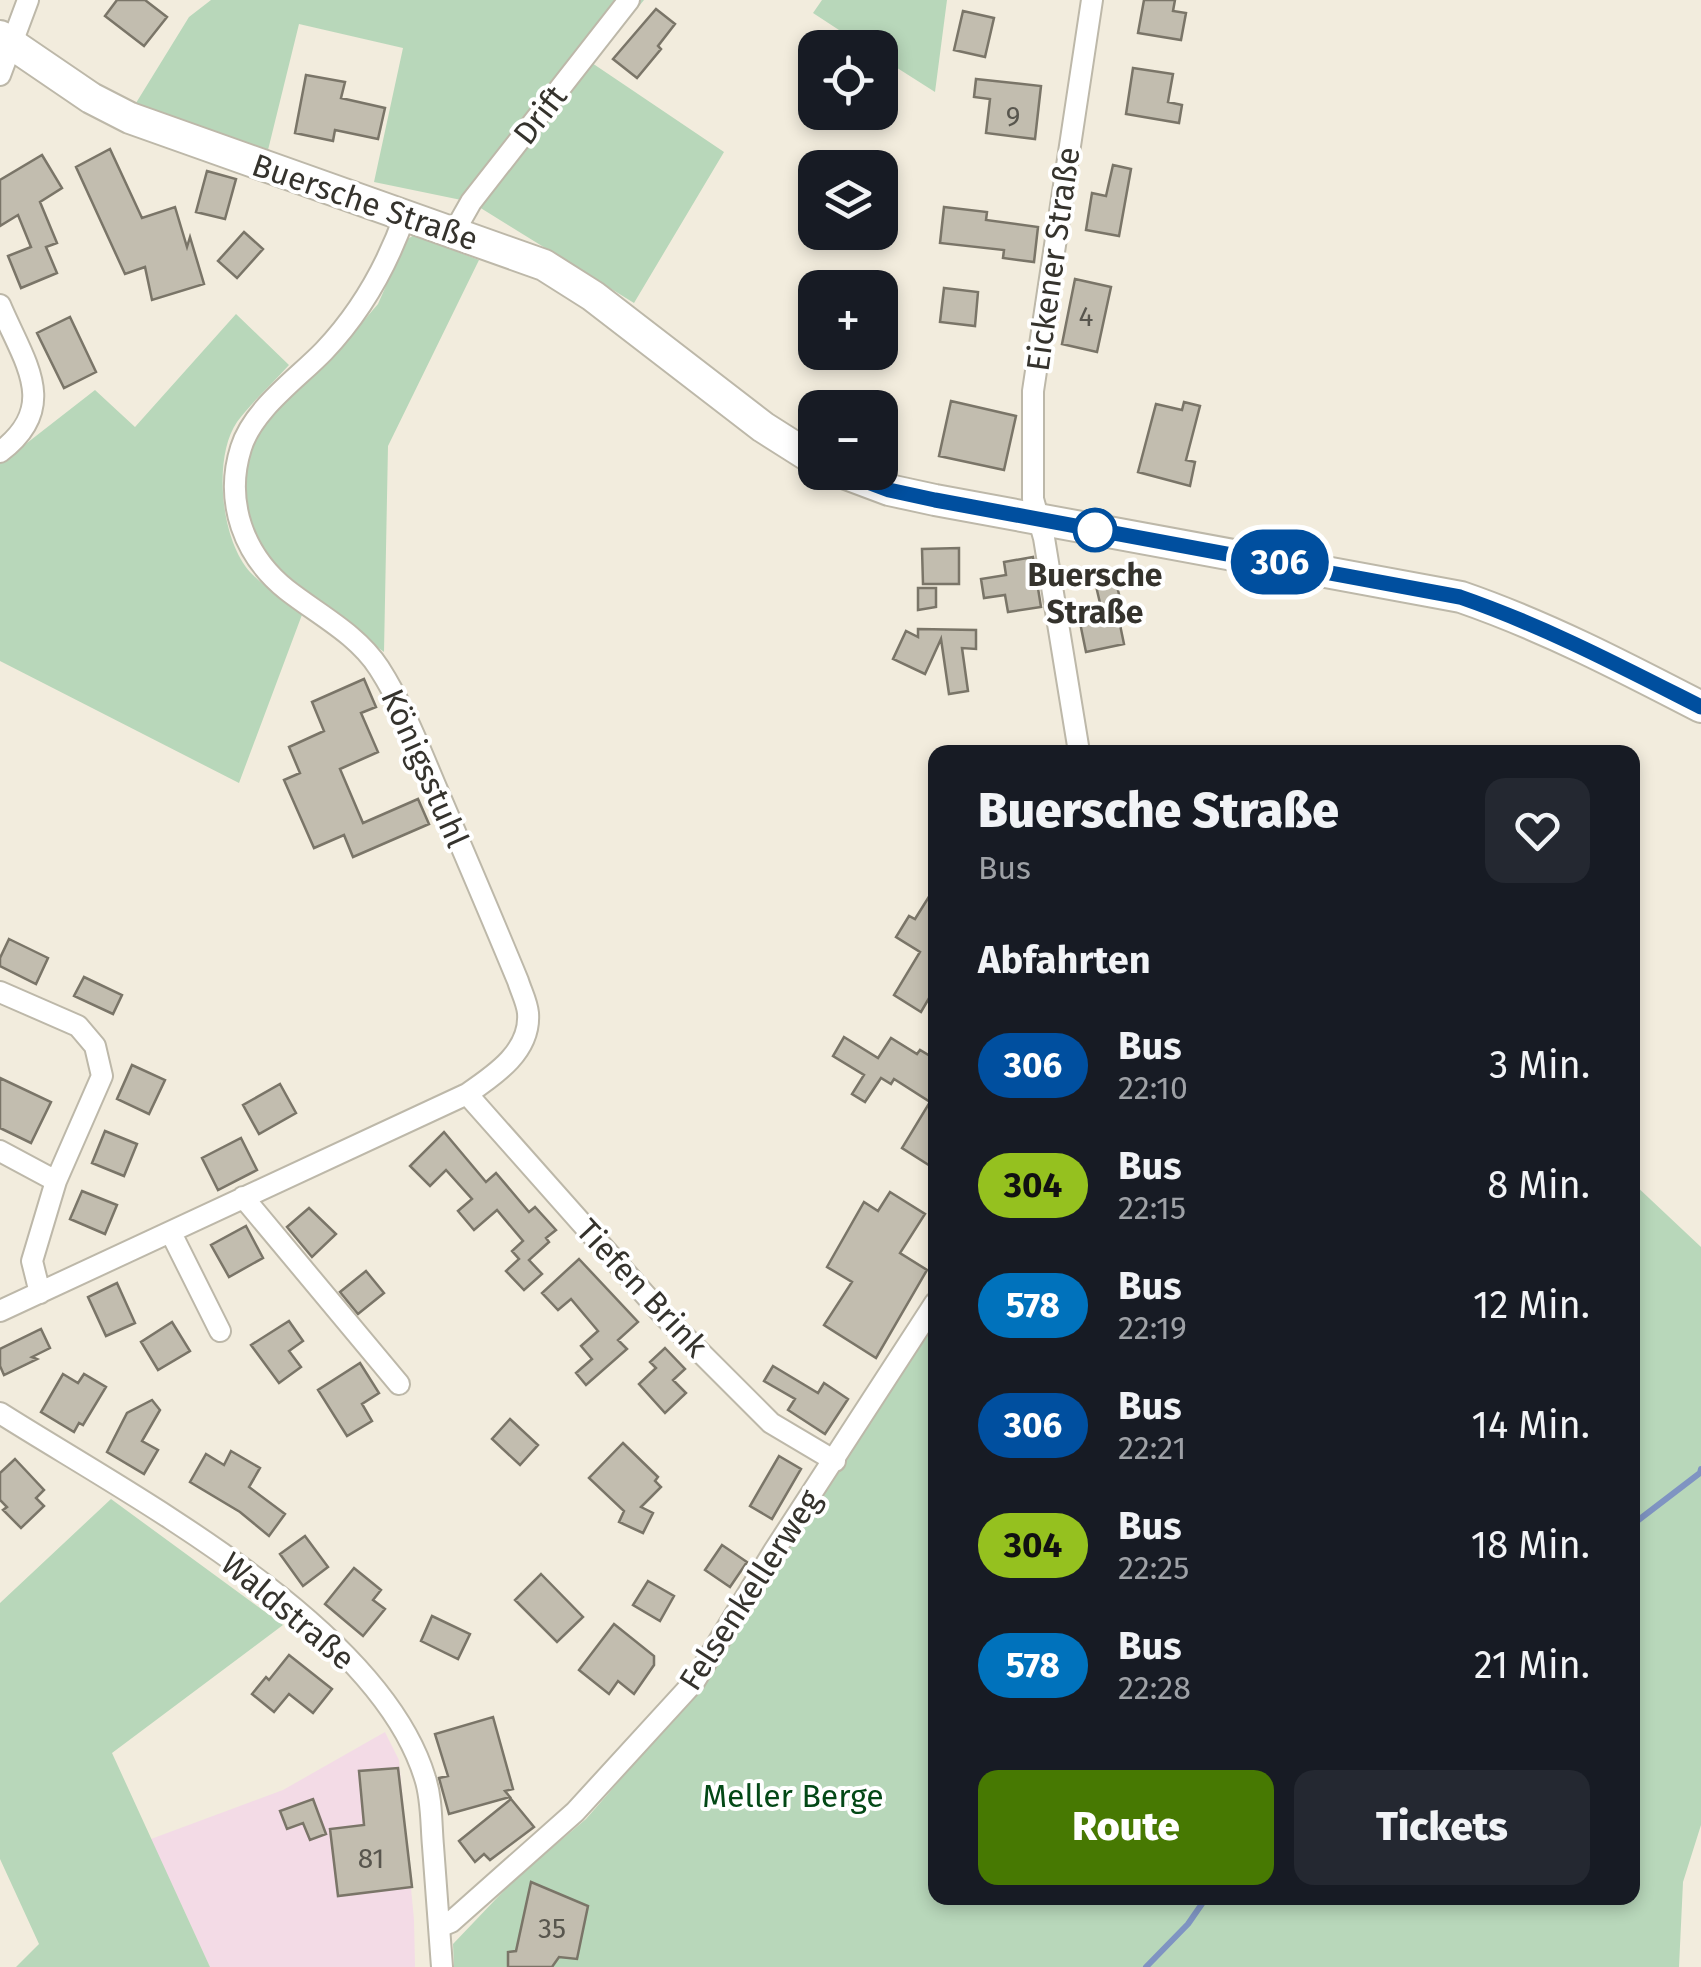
<!DOCTYPE html>
<html lang="de">
<head>
<meta charset="utf-8">
<style>
	:root { --surface:#171b24; --page:#242831; --text:#f1f3f6; --muted:#9ea1a6; --accent:#477902 }
	body { margin:0; font-family:"Fira Sans",sans-serif; background:var(--page); color:var(--text); height:100vh; display:flex; flex-direction:column; font-size:38px; white-space:nowrap }
	* { box-sizing:border-box; margin:0 }
	p { font-size:32px; color:var(--muted) }
	.icon { flex:none; width:55px; height:55px; fill:none; stroke:currentColor; stroke-width:2; stroke-linecap:round; stroke-linejoin:round }
	.map { position:relative; flex:1; overflow:hidden }
	.side { position:absolute; left:928px; top:745px; width:712px; height:1160px; display:flex; flex-direction:column; background:var(--surface); border-radius:20px; box-shadow:0 5px 15px #0003 }
	.side>* { flex:none }
	.badge { padding:0 20px; border-radius:32px; font-size:35px; line-height:65px }
	.buttons { position:absolute; left:798px; top:30px; display:grid; gap:20px }
	.buttons a { display:grid; place-items:center; width:100px; height:100px; border-radius:20px; background:var(--surface); box-shadow:0 5px 15px #0003; font-size:50px }
	.map>.badge { position:absolute; translate:-50% -50%; box-shadow:0 0 0 5px #fff }
	h2 { padding:0 50px; font-size:38px; line-height:90px }
	.round { display:grid; place-items:center; flex:none; width:105px; height:105px; border-radius:20px; background:var(--page) }
	.overview { display:flex; align-items:center; justify-content:space-between; height:170px; padding:0 50px }
	h1 { font-size:48px; font-weight:800; line-height:75px }
	.button { display:flex; gap:20px; margin-top:auto; padding:20px 50px }
	.button a { flex:1; height:115px; border-radius:20px; background:var(--accent); color:#fff; font-size:40px; font-weight:800; line-height:115px; text-align:center }
	.button a+a { background:var(--page); color:var(--text) }
	ul { padding:0; list-style:none }
	li { display:flex; align-items:center; gap:30px; height:120px; padding:0 50px }
	li div { flex:1 }
	li b { display:block; font-size:38px }
	li em { font-style:normal }
	li .badge { min-width:110px; font-weight:700; text-align:center }
	.map>svg:first-child { display:block }
</style>
</head>
<body>
<div class="map">
<svg width="1701" height="1967" viewBox="0 0 1701 1967">
	<rect width="100%" height="100%" fill="#f2ecdd"/>
	<path fill="#f3dbe6" d="M 385,1732 L 399,1760 L 414,1920 L 415,1967 L 210,1967 L 151,1839 L 283,1790 Z"/>
	<path fill="#b8d7ba" d="M 211,0 L 644,0 L 592,63 L 724,152 L 634,303 L 471,202 L 374,182 L 403,48 L 299,24 L 268,150 L 136,103 L 189,17 Z
		M 822,0 L 947,0 L 935,92 L 880,57 L 880,48 L 865,47 L 813,13 Z
		M 414,235 L 479,260 L 388,446 L 384,652 L 294,586 L 265,559 L 249,526 L 242,485 L 249,448 L 266,420 L 330,360 L 378,304 L 406,240 Z
		M 236,314 L 289,365 C 272,384 252,402 237,422 C 212,458 221,545 253,575 C 267,589 286,600 303,612 L 239,783 L 0,661 L 0,464 L 95,390 L 135,427 Z
		M 1633,1183 L 1701,1247 L 1701,1825 L 1683,1882 L 1679,1967 L 454,1967 L 453,1944 L 515,1879 L 586,1819 L 703,1685 L 935,1319 L 935,1898 L 1632,1898 Z
		M 111,1499 L 283,1625 L 112,1753 L 210,1967 L 16,1967 L 39,1944 L 0,1859 L 0,1603 Z"/>
	<g fill="none" stroke-linecap="round" stroke-linejoin="round">
		<path stroke="#7f94c2" stroke-width="6" d="M 1632,1525 L 1700,1473 L 1701,1469
			M 1146,1967 L 1188,1924 L 1206,1898"/>
	</g>
	<path fill="#c2bdaf" stroke="#7a7568" stroke-width="2.5" d="M 117,0 L 145,0 L 167,17 L 144,46 L 105,16 Z
		M 1144,0 L 1175,0 L 1173,11 L 1186,13 L 1181,40 L 1138,33 Z
		M 656,9 L 675,24 L 658,46 L 661,49 L 637,78 L 613,59 Z
		M 963,11 L 994,18 L 985,57 L 954,50 Z
		M 1133,68 L 1173,74 L 1168,102 L 1182,105 L 1179,123 L 1126,114 Z
		M 306,75 L 345,82 L 341,98 L 385,108 L 378,139 L 335,130 L 333,141 L 295,133 Z
		M 976,79 L 1041,86 L 1035,139 L 986,133 L 990,99 L 974,97 Z
		M 110,149 L 142,218 L 175,207 L 187,247 L 190,237 L 204,284 L 152,300 L 145,267 L 125,274 L 76,167 Z
		M 42,155 L 62,188 L 40,202 L 57,243 L 46,247 L 57,273 L 21,288 L 8,256 L 31,247 L 18,215 L 0,226 L 0,180 Z
		M 1113,165 L 1131,169 L 1119,236 L 1086,230 L 1092,193 L 1106,196 Z
		M 207,171 L 236,179 L 225,219 L 196,212 Z
		M 944,207 L 987,212 L 986,220 L 1038,227 L 1034,262 L 1003,258 L 1004,250 L 940,243 Z
		M 244,232 L 263,249 L 237,278 L 218,261 Z
		M 1075,279 L 1111,287 L 1097,352 L 1062,344 Z
		M 944,288 L 978,292 L 975,326 L 940,322 Z
		M 70,317 L 96,372 L 64,388 L 37,333 Z
		M 951,401 L 1016,416 L 1004,470 L 939,456 Z
		M 1184,402 L 1200,406 L 1186,460 L 1195,462 L 1190,486 L 1138,472 L 1156,404 L 1182,410 Z
		M 959,548 L 959,584 L 923,584 L 922,549 Z
		M 1033,557 L 1041,607 L 1008,612 L 1005,595 L 984,598 L 981,579 L 1006,575 L 1004,562 Z
		M 1116,582 L 1125,619 L 1119,620 L 1124,644 L 1086,652 L 1077,608 L 1100,603 L 1096,586 Z
		M 918,588 L 936,588 L 936,607 L 918,610 Z
		M 918,629 L 976,630 L 976,649 L 962,648 L 968,691 L 949,694 L 941,639 L 925,674 L 893,659 L 906,631 L 918,637 Z
		M 364,679 L 376,707 L 361,713 L 378,752 L 340,769 L 363,823 L 418,799 L 429,824 L 353,857 L 344,835 L 314,848 L 284,780 L 300,773 L 289,747 L 324,731 L 312,702 Z
		M 935,887 L 935,988 L 921,1012 L 894,995 L 920,952 L 896,937 L 909,916 L 915,919 Z
		M 9,939 L 48,958 L 36,984 L 0,966 L 0,958 Z
		M 84,977 L 122,995 L 113,1014 L 74,996 Z
		M 844,1037 L 878,1058 L 891,1038 L 917,1054 L 920,1050 L 935,1059 L 935,1169 L 902,1148 L 930,1102 L 894,1079 L 891,1084 L 881,1078 L 865,1102 L 852,1094 L 864,1075 L 833,1056 Z
		M 132,1065 L 165,1080 L 149,1114 L 117,1099 Z
		M 0,1078 L 51,1102 L 31,1143 L 0,1128 Z
		M 280,1084 L 296,1113 L 259,1134 L 243,1105 Z
		M 105,1131 L 137,1144 L 124,1176 L 92,1163 Z
		M 444,1132 L 486,1182 L 496,1173 L 529,1212 L 535,1207 L 556,1230 L 546,1238 L 549,1242 L 529,1260 L 542,1274 L 524,1290 L 506,1271 L 519,1259 L 512,1251 L 523,1241 L 497,1210 L 474,1230 L 458,1211 L 472,1199 L 446,1170 L 430,1186 L 410,1166 Z
		M 241,1138 L 257,1170 L 218,1190 L 202,1158 Z
		M 82,1191 L 117,1205 L 105,1234 L 70,1219 Z
		M 890,1192 L 925,1214 L 900,1253 L 927,1270 L 876,1358 L 824,1325 L 852,1282 L 827,1267 L 864,1202 L 878,1211 Z
		M 309,1208 L 336,1234 L 312,1257 L 287,1227 Z
		M 246,1226 L 263,1258 L 229,1277 L 211,1245 Z
		M 579,1259 L 638,1322 L 618,1340 L 627,1349 L 586,1385 L 576,1373 L 592,1359 L 581,1346 L 598,1331 L 571,1299 L 558,1310 L 542,1293 Z
		M 366,1271 L 384,1293 L 358,1314 L 340,1292 Z
		M 117,1283 L 135,1323 L 106,1336 L 88,1297 Z
		M 289,1321 L 303,1341 L 289,1351 L 301,1367 L 279,1383 L 251,1345 Z
		M 172,1322 L 190,1351 L 158,1370 L 141,1342 Z
		M 41,1329 L 50,1348 L 32,1357 L 37,1359 L 4,1375 L 0,1366 L 0,1349 Z
		M 665,1348 L 685,1369 L 673,1380 L 686,1393 L 665,1413 L 639,1384 L 656,1368 L 650,1362 Z
		M 360,1363 L 379,1393 L 362,1404 L 372,1421 L 347,1436 L 318,1390 Z
		M 773,1366 L 818,1393 L 824,1383 L 848,1399 L 825,1434 L 788,1410 L 795,1399 L 764,1381 Z
		M 63,1374 L 78,1383 L 84,1374 L 106,1387 L 83,1425 L 79,1423 L 74,1432 L 41,1412 Z
		M 152,1400 L 160,1410 L 142,1441 L 158,1450 L 144,1474 L 107,1452 L 127,1413 Z
		M 510,1419 L 538,1445 L 520,1465 L 492,1439 Z
		M 623,1443 L 658,1477 L 655,1481 L 661,1487 L 641,1507 L 653,1513 L 643,1533 L 619,1522 L 624,1511 L 589,1478 Z
		M 231,1451 L 260,1468 L 249,1487 L 285,1514 L 269,1536 L 240,1512 L 190,1482 L 206,1454 L 224,1465 Z
		M 779,1456 L 801,1469 L 772,1519 L 750,1506 Z
		M 15,1459 L 44,1490 L 36,1498 L 44,1506 L 21,1528 L 3,1510 L 7,1507 L 0,1500 L 0,1473 Z
		M 305,1536 L 328,1567 L 303,1586 L 280,1554 Z
		M 722,1545 L 747,1562 L 730,1587 L 705,1570 Z
		M 354,1568 L 381,1590 L 373,1600 L 385,1609 L 363,1636 L 325,1604 Z
		M 541,1574 L 583,1617 L 557,1642 L 515,1600 Z
		M 648,1581 L 674,1596 L 660,1621 L 633,1605 Z
		M 432,1616 L 470,1634 L 458,1659 L 421,1641 Z
		M 614,1624 L 654,1656 L 654,1665 L 634,1694 L 618,1681 L 609,1694 L 579,1670 Z
		M 289,1655 L 332,1689 L 313,1713 L 289,1694 L 274,1712 L 252,1694 L 266,1677 L 269,1680 Z
		M 493,1717 L 513,1789 L 505,1791 L 510,1797 L 449,1814 L 439,1778 L 448,1776 L 435,1734 Z
		M 398,1768 L 412,1887 L 338,1896 L 330,1829 L 364,1825 L 359,1771 Z
		M 313,1799 L 326,1834 L 310,1840 L 303,1823 L 287,1829 L 280,1811 Z
		M 511,1799 L 534,1827 L 490,1860 L 484,1854 L 475,1862 L 459,1841 Z
		M 531,1882 L 588,1906 L 577,1959 L 559,1957 L 552,1967 L 508,1967 L 508,1952 L 516,1951 Z"/>
	<g fill="none" stroke-linecap="round" stroke-linejoin="round">
		<g stroke="#bdb8a9" stroke-width="24">
			<path id="street" d="M 0,75 L 28,0
				M 454,232 L 471,202 L 629,0
				M 0,305 C 24,362 61,406 0,452
				M 1079,752 L 1044,538 L 1033,499 L 1033,391 L 1092,0
				M 0,992 L 78,1026 L 95,1046 L 102,1076 L 56,1181 L 32,1261 L 40,1293
				M 467,1094 L 664,1316 L 771,1423 L 835,1461
				M 0,1151 L 56,1181
				M 243,1197 L 399,1384
				M 171,1233 L 220,1331
				M 0,1311 L 467,1094 C 495,1075 531,1051 528,1013 C 527,1002 521,991 518,981 C 492,918 465,855 438,792 C 420,750 404,707 379,668 C 357,634 319,615 287,590 C 244,556 224,502 241,448 C 253,409 297,379 324,351 C 362,311 387,266 405,215
				M 0,1413 C 129,1495 379,1625 425,1778 C 432,1799 431,1824 433,1846 C 436,1886 439,1927 442,1967
				M 439,1927 L 451,1922 L 575,1812 L 694,1682 L 774,1551 L 935,1303"/>
		</g>
		<g stroke="#bdb8a9" stroke-width="34">
			<path id="secondary" d="M 0,36 L 91,98 L 130,118 L 544,265 L 593,296 L 763,427 L 815,460
				M 841,472 L 889,490 L 935,500 L 1461,597 C 1545,626 1622,666 1701,707"/>
		</g>
		<use href="#street" stroke="#fff" stroke-width="20"/>
		<use href="#secondary" stroke="#fff" stroke-width="30"/>
	</g>
	<g fill="none" stroke-linecap="round" stroke-linejoin="round">
		<g stroke="#fff" stroke-width="22">
			<path id="line" d="M 841,472 L 889,490 L 935,500 L 1460,597 C 1544,626 1622,667 1701,707"/>
		</g>
		<use href="#line" stroke="#004f9f" stroke-width="15"/>
	</g>
	<circle fill="#fff" stroke="#004f9f" stroke-width="5" cx="1095" cy="530" r="20"/>
	<g text-anchor="middle" dominant-baseline="central" stroke-width="8" stroke-linejoin="round" paint-order="stroke">
		<g font-size="28" fill="#58564e">
			<text x="1013" y="116">9</text>
			<text x="1086" y="316">4</text>
			<text x="371" y="1858">81</text>
			<text x="552" y="1928">35</text>
		</g>
		<g font-size="32" fill="#35332d" stroke="#fff">
			<text transform="translate(540 115) rotate(-52)">Drift</text>
			<text transform="translate(365 202) rotate(19)">Buersche Straße</text>
			<text transform="translate(1053 259) rotate(-82)">Eickener Straße</text>
			<text transform="translate(425 768) rotate(66)">Königsstuhl</text>
			<text transform="translate(642 1288) rotate(47)">Tiefen Brink</text>
			<text transform="translate(750 1590) rotate(-57)">Felsenkellerweg</text>
			<text transform="translate(288 1611) rotate(40)">Waldstraße</text>
		</g>
		<g font-size="32" font-weight="bold" fill="#35332d" stroke="#fff">
			<text x="1095" y="575">Buersche<tspan x="1095" dy="37">Straße</tspan></text>
		</g>
		<g font-size="32" fill="#034816" stroke="#fff">
			<text x="793" y="1796">Meller Berge</text>
		</g>
	</g>
</svg>
<div class="buttons">
<a><svg class="icon" aria-label="locate" viewBox="0 0 24 24"><circle cx="12" cy="12" r="6"/><path d="M12 2v4M12 18v4M2 12h4M18 12h4"/></svg></a>
<a><svg class="icon" aria-label="layers" viewBox="0 0 24 24"><path d="M12 4l9 5-9 5-9-5zM3 14l9 5 9-5"/></svg></a>
<a>+</a>
<a>−</a>
</div>
<b class="badge" style="left:1280px;top:562px;background:#004f9f;color:#fff">306</b>
<section class="side">
<div class="overview"><div><h1>Buersche Straße</h1><p>Bus</p></div><a class="round"><svg class="icon" aria-label="heart" viewBox="0 0 24 24"><path d="M12 20l-8-8c-3-5 5-10 8-4 3-6 11-1 8 4z"/></svg></a></div>
<h2>Abfahrten</h2>
<ul>
<li><span class="badge" style="background:#004f9f;color:#fff">306</span><div><b>Bus</b><p>22:10</p></div><em>3 Min.</em></li>
<li><span class="badge" style="background:#95c11f;color:#111">304</span><div><b>Bus</b><p>22:15</p></div><em>8 Min.</em></li>
<li><span class="badge" style="background:#0072bc;color:#fff">578</span><div><b>Bus</b><p>22:19</p></div><em>12 Min.</em></li>
<li><span class="badge" style="background:#004f9f;color:#fff">306</span><div><b>Bus</b><p>22:21</p></div><em>14 Min.</em></li>
<li><span class="badge" style="background:#95c11f;color:#111">304</span><div><b>Bus</b><p>22:25</p></div><em>18 Min.</em></li>
<li><span class="badge" style="background:#0072bc;color:#fff">578</span><div><b>Bus</b><p>22:28</p></div><em>21 Min.</em></li>
</ul>
<div class="button"><a>Route</a><a>Tickets</a></div>
</section>
</div>
</body>
</html>
